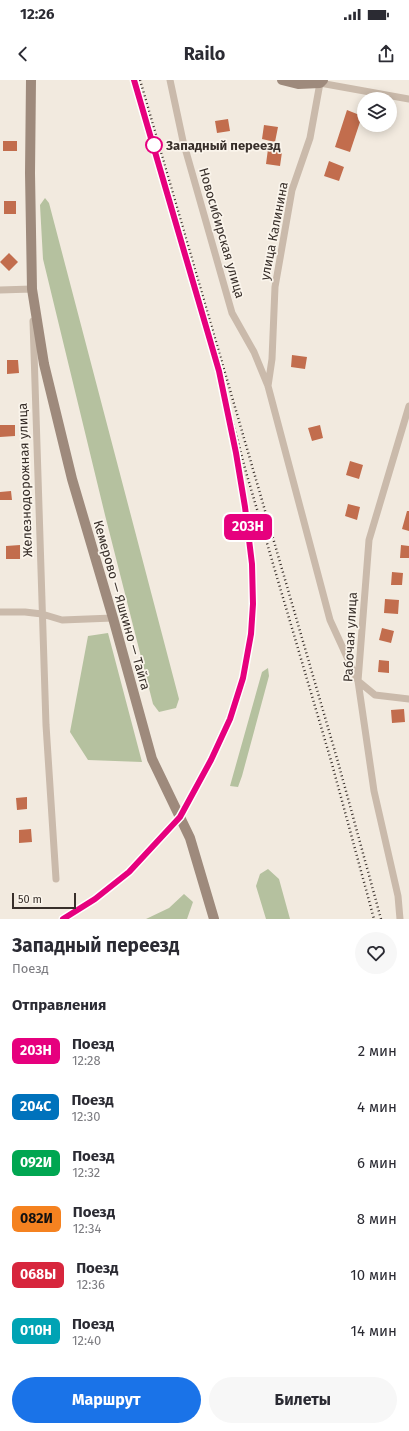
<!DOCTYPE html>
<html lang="ru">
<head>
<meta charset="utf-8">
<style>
	:root { --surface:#fff; --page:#f7f7f7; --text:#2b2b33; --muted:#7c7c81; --accent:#1a73e8 }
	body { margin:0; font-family:"Fira Sans",sans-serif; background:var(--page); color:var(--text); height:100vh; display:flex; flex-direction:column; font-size:15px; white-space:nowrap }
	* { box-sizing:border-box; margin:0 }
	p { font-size:13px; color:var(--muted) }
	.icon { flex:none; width:22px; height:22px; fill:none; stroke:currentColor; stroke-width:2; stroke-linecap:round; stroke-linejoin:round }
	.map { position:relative; height:839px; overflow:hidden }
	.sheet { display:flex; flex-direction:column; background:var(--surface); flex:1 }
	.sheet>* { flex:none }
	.badge { padding:0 8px; border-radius:6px; font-size:14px; line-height:26px }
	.fabs { position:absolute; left:357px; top:12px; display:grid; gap:8px }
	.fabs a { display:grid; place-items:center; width:40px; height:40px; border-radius:50%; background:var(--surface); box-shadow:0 2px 10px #0003; font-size:20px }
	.scale { position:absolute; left:12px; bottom:10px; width:64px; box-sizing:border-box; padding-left:4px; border:2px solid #382f2a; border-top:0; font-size:11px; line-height:14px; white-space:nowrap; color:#382f2a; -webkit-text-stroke:3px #faf4eb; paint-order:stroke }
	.map>.badge { position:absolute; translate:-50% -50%; box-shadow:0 0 0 2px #fff }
	h2 { padding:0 12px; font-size:15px; line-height:36px }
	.round { display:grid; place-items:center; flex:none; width:42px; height:42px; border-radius:21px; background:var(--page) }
	.summary { display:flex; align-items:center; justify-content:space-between; height:68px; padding:0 12px }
	h1 { font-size:19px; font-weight:700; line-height:30px }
	.button { display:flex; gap:8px; margin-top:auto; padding:8px 12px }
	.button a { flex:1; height:46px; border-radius:24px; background:var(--accent); color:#fff; font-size:16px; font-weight:700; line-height:46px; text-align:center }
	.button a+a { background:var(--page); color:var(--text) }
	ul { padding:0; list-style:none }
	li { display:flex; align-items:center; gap:12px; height:56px; padding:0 12px }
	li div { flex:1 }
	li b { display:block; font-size:15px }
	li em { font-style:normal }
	li .badge { min-width:44px; font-weight:700; text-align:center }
	.status { display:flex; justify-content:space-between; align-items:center; height:28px; padding:0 20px; background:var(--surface); direction:ltr }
	.status svg { height:11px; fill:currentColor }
	header { display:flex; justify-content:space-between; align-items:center; height:52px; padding:0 12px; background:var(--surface); font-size:18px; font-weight:700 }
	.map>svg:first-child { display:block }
</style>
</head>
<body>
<div class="status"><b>12:26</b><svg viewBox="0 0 49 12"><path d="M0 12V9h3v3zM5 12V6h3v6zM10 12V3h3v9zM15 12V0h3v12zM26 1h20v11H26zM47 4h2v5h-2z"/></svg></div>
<header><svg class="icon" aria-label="back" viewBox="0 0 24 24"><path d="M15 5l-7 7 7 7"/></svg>Railo<svg class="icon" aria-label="share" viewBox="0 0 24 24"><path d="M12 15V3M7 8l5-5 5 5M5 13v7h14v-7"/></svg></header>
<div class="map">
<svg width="409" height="839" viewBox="0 0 409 839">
	<rect width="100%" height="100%" fill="#f2eadf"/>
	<path fill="#b5c19f" d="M 45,118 L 49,123 L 179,619 L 176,628 L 159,632 L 153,624 L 105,435 L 43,179 L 40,125 Z
		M 108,553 L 142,682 L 88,680 L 70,652 L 88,556 Z
		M 268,588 L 269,596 L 242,696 L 238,707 L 230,706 L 262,592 Z
		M 268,789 L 279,799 L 290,839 L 266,839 L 256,806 L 260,794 Z
		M 184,814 L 193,822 L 187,839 L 146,839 L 169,828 Z"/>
	<path fill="#c26d4d" d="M 347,30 L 362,36 L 350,72 L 335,67 Z
		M 228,39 L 230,51 L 217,53 L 215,41 Z
		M 264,45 L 278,47 L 275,62 L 262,59 Z
		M 3,61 L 17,61 L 17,71 L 3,71 Z
		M 268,69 L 282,72 L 280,86 L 266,84 Z
		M 329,81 L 344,87 L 339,101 L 324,96 Z
		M 4,121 L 16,121 L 16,134 L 4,134 Z
		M 9,173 L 18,182 L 9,191 L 0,182 Z
		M 292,275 L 307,277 L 305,289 L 291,287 Z
		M 7,280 L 18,280 L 19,293 L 7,294 Z
		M 0,345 L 15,345 L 15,356 L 0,357 Z
		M 320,345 L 323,358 L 312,361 L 308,348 Z
		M 350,381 L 363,385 L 359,399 L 346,395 Z
		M 11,411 L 12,420 L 0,420 L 0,412 Z
		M 348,424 L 360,427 L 357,440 L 345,436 Z
		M 407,431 L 409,431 L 409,451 L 402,449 Z
		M 20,465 L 20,479 L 6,479 L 6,466 Z
		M 401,465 L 409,466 L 409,478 L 400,478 Z
		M 392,492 L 403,493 L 402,505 L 391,505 Z
		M 385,519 L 399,520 L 398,534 L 384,533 Z
		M 382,548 L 394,551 L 391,563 L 379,560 Z
		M 379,580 L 389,581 L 389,593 L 378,592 Z
		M 404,629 L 405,642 L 392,643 L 391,630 Z
		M 27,717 L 27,729 L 17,730 L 16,718 Z
		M 31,749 L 32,762 L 19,763 L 19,750 Z"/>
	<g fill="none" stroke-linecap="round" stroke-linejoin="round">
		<path stroke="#cabaab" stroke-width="7" d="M 170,0 L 183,61 L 232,233 L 254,272 L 268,306 L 330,540 L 358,601 L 375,615 L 409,619
			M 0,210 L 32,209 L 32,213
			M 33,241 L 46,645 L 56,799
			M 268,306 L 272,279 L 275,207 L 292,110 L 310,58 L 320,3 L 409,19
			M 0,532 L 25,532 L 42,534 L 62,540 L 113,538
			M 400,839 L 398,816 L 374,711 L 358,601 L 369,460 L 409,326"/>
		<path stroke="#9e8a7c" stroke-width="10" d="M 31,0 L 30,93 L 32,209 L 44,284 L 72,399 L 113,538 L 152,679 L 190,758 L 214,839
			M 282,0 L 298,4 L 320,3 L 323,0"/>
		<path stroke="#382f2a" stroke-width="2.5" stroke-dasharray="1 3" stroke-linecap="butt" d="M 140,0 L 338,682 L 381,839
			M 163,98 L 219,291 L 246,392 L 332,684 L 374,839
			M 63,839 L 95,819 L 129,792 L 180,737 L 211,680 L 230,639 L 243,598 L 251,554 L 253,524 L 252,484 L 245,427 L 237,375"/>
	</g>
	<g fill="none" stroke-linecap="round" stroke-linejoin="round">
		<g stroke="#fff" stroke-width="9">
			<path id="line" d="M 63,839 L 95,819 L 129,792 L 180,737 L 211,680 L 230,639 L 243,598 L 251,554 L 253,524 L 252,484 L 245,427 L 236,373 L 219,291 L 134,0"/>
		</g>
		<use href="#line" stroke="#e6007e" stroke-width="6"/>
	</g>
	<circle fill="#fff" stroke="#e6007e" stroke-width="2" cx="154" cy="65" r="8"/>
	<g text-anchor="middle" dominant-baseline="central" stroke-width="3.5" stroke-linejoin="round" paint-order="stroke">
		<g font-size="13" font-weight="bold" fill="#382f2a" stroke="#faf4eb" text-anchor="start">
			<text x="166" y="65">Западный переезд</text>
		</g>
		<g font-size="13" fill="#382f2a" stroke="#faf4eb">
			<text transform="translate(274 151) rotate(-79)">улица Калинина</text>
			<text transform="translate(222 153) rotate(74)">Новосибирская улица</text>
			<text transform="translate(25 400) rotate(-92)">Железнодорожная улица</text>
			<text transform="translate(122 525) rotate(74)">Кемерово — Яшкино — Тайга</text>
			<text transform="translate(350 557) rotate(-87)">Рабочая улица</text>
		</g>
	</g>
</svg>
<div class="fabs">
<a><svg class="icon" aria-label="layers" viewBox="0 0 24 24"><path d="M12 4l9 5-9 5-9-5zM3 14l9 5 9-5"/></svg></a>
</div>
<div class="scale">50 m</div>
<b class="badge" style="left:248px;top:447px;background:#e6007e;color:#fff">203Н</b>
</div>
<section class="sheet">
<div class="summary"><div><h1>Западный переезд</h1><p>Поезд</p></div><a class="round"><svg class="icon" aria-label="heart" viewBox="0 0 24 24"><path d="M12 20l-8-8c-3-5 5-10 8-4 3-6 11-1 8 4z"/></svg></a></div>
<h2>Отправления</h2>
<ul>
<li><span class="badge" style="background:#e6007e;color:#fff">203Н</span><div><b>Поезд</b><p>12:28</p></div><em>2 мин</em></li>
<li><span class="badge" style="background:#0072bc;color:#fff">204С</span><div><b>Поезд</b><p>12:30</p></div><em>4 мин</em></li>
<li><span class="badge" style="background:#00a651;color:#fff">092И</span><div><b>Поезд</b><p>12:32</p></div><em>6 мин</em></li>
<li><span class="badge" style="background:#f58220;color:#111">082И</span><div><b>Поезд</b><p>12:34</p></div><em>8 мин</em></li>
<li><span class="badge" style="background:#d7263d;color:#fff">068Ы</span><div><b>Поезд</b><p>12:36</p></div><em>10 мин</em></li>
<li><span class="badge" style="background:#00a3b4;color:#fff">010Н</span><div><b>Поезд</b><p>12:40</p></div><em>14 мин</em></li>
</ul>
<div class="button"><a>Маршрут</a><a>Билеты</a></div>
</section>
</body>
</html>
